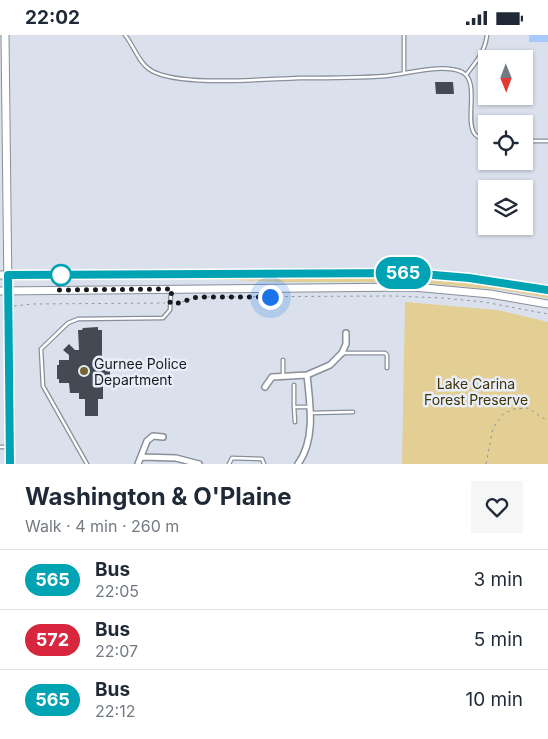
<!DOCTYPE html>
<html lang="en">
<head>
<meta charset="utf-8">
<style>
	:root { --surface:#fff; --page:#f6f6f7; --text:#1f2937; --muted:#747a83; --line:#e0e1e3 }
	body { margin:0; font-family:Inter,sans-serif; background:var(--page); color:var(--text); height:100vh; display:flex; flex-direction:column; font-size:19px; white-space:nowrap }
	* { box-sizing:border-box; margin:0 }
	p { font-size:16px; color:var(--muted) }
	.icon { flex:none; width:28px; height:28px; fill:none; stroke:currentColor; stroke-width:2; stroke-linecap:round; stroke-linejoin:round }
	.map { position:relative; height:429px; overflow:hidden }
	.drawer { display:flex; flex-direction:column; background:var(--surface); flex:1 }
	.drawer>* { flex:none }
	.badge { padding:0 10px; border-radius:16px; font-size:18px; line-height:32px }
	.needle { width:32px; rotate:179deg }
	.tools { position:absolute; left:478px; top:15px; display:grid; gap:10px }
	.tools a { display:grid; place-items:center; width:55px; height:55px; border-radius:0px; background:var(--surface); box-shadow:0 1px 4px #0004; font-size:25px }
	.you { position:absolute; width:25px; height:25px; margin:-12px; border:4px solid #fff; border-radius:50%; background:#1a73e8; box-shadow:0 0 0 8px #1a73e833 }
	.map>.badge { position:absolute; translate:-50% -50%; box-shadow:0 0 0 2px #fff }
	.round { display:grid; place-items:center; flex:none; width:52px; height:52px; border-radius:0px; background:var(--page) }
	.summary { display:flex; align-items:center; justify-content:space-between; height:85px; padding:0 25px }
	h1 { font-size:24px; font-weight:700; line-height:38px }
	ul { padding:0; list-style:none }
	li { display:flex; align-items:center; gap:15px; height:60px; padding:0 25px; border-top:1px solid var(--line) }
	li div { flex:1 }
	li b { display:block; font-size:19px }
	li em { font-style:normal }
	li .badge { min-width:55px; font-weight:700; text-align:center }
	.status { display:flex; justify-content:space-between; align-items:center; height:35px; padding:0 25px; background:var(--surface); direction:ltr }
	.status svg { height:14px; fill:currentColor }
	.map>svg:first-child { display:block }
</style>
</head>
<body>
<div class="status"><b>22:02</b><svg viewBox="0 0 49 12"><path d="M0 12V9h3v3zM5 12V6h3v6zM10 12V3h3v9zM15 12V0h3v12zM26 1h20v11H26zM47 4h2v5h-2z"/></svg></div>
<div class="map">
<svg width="548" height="429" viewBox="0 0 548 429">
	<rect width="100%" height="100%" fill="#dae1ec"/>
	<path fill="#e3ce94" d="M 216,244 C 327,244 439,237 548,261 L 548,263 L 503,255 L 410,247 L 279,247 Z
		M 405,267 L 497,275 L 548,287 L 548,429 L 402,429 Z"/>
	<path fill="#a8cafd" d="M 529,0 L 548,0 L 548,7 L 529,7 Z"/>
	<path fill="#444a53" d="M 435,47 L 453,47 L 454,59 L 436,59 Z
		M 98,292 L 98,295 L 102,295 L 102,326 L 108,325 L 108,329 L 110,329 L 110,342 L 108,342 L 108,347 L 103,347 L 103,364 L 98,364 L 98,381 L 85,381 L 85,364 L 79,364 L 79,358 L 70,358 L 69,348 L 59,348 L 59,344 L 57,344 L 57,330 L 59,330 L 59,325 L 69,325 L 69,320 L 63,315 L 69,309 L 75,315 L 79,315 L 78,295 L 82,295 L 83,293 Z"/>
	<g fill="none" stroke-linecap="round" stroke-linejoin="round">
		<g stroke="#888f99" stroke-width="5">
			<path id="lane" d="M 125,0 C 134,11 139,29 152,36 C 182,52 263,44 299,43 C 328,43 357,43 386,41 C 408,39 442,28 462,37 C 480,46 465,83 474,98 C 476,102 482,104 486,106
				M 404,38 L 404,0
				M 466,40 C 476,27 485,17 487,0
				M 524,106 L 548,106
				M 342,318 L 385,318 L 387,320 L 387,333
				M 283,325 L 283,341
				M 294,350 L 294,372
				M 311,378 L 353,377
				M 295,387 L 294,372 L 309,372
				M 0,412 L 8,412
				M 87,429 L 43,351 L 41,314 L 68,288 L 78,284 L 163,283 L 170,275 L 171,256
				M 229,429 L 232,423 L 262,424 L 264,429"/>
		</g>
		<g stroke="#888f99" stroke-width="8">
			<path id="street" d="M 265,352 L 272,342 L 307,340 L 330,330 L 342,318 L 346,309 L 346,298
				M 142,422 L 176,423 L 199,429
				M 138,429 L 147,406 L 153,401 L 163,402
				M 298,429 C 316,404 310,369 307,340"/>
		</g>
		<g stroke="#888f99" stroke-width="9">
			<path id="secondary" d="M 5,0 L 10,429
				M 0,240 L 411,238 L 469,243 L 548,255
				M 0,256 L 413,252 L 490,259 L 548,269"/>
		</g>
		<path stroke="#8f949c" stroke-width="1" stroke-dasharray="2.5 4" stroke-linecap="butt" d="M 176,269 L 197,262 L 393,261 L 442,263 L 484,267 L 548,279
			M 14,271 L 33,269 L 165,268
			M 486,429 L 493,393 L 502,380 L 513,374 L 528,373 L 548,386"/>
		<use href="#lane" stroke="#fff" stroke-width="2.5"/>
		<use href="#street" stroke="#fff" stroke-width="5"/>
		<use href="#secondary" stroke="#fff" stroke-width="7"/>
	</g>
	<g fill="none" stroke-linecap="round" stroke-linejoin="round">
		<g stroke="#fff" stroke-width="11">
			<path id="line" d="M 10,429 L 8,240 L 411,238 L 469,243 L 548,255"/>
		</g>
		<use href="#line" stroke="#00a3b4" stroke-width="8"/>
		<path stroke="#16191d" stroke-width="5" stroke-dasharray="0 9" d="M 61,240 L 57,255 L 172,254 L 170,268 L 178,268 L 197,262 L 270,262"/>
	</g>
	<circle fill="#fff" stroke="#00a3b4" stroke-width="2.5" cx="61" cy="240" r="10"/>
	<circle fill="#766533" stroke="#e7eefa" stroke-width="2" cx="84" cy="336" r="5"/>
	<g text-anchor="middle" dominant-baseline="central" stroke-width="5" stroke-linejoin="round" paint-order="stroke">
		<g font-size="14" fill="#16191d" stroke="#e7eefa" text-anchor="start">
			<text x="94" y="328">Gurnee Police<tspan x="94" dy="16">Department</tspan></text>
		</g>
		<g font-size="14" fill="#413200" stroke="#e7eefa">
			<text x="476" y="348">Lake Carina<tspan x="476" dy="16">Forest Preserve</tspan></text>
		</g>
	</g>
</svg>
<div class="tools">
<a><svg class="needle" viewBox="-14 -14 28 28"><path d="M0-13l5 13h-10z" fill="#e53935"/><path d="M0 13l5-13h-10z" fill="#747a83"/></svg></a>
<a><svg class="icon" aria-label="locate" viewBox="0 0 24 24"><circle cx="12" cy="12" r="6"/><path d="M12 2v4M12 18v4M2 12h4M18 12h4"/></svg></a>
<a><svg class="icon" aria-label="layers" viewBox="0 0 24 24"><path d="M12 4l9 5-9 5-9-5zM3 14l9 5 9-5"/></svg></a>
</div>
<div class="you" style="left:270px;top:262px"></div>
<b class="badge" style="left:403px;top:238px;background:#00a3b4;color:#fff">565</b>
</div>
<section class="drawer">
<div class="summary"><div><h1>Washington &amp; O'Plaine</h1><p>Walk · 4 min · 260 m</p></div><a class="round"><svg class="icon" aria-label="heart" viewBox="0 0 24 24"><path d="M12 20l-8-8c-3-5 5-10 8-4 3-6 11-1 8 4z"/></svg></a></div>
<ul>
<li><span class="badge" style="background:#00a3b4;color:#fff">565</span><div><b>Bus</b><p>22:05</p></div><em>3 min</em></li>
<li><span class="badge" style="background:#d7263d;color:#fff">572</span><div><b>Bus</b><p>22:07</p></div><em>5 min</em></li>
<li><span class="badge" style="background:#00a3b4;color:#fff">565</span><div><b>Bus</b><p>22:12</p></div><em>10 min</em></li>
</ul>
</section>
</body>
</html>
